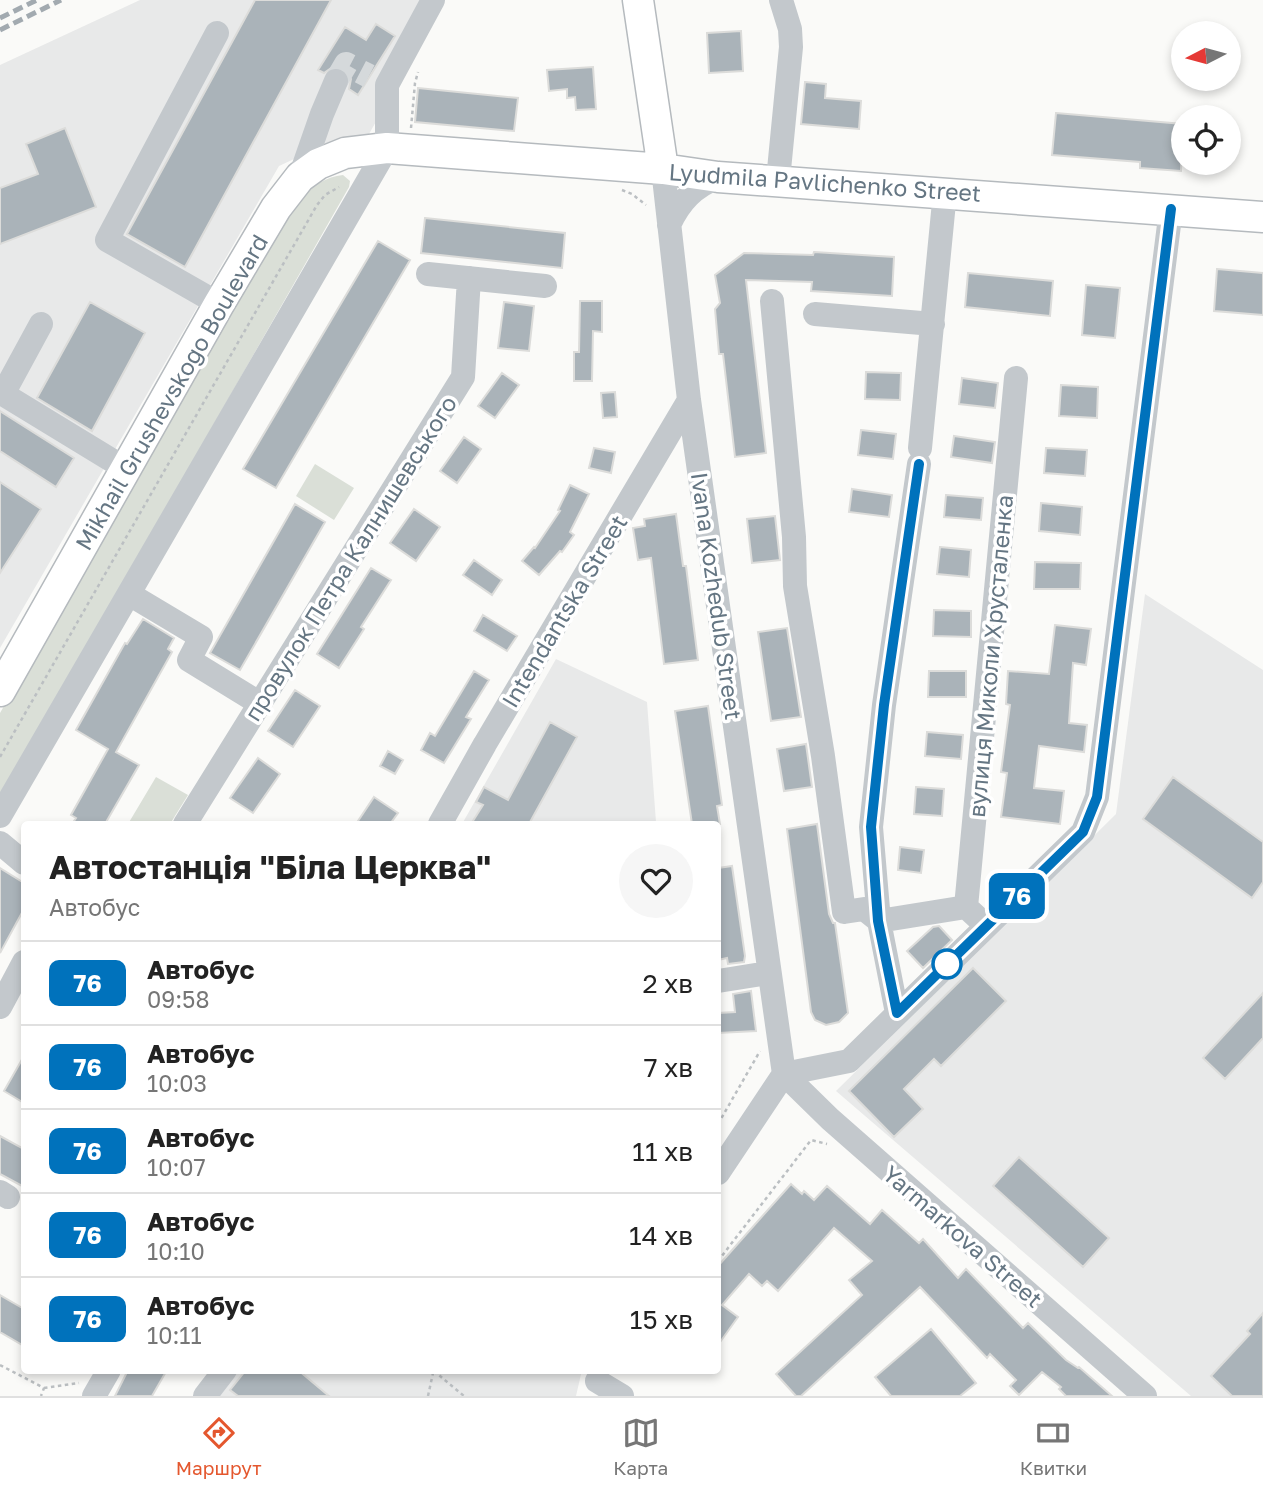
<!DOCTYPE html>
<html lang="uk">
<head>
<meta charset="utf-8">
<style>
	:root { --surface:#fff; --page:#f6f6f6; --text:#222; --muted:#767676; --line:#e0e0e0; --accent:#e4572e }
	body { margin:0; font-family:"Golos Text",sans-serif; background:var(--page); color:var(--text); height:100vh; display:flex; flex-direction:column; font-size:26px; white-space:nowrap }
	* { box-sizing:border-box; margin:0 }
	p { font-size:23px; color:var(--muted) }
	.icon { flex:none; width:38px; height:38px; fill:none; stroke:currentColor; stroke-width:2; stroke-linecap:round; stroke-linejoin:round }
	.map { position:relative; flex:1; overflow:hidden }
	.panel { position:absolute; left:21px; top:821px; width:700px; height:553px; display:flex; flex-direction:column; background:var(--surface); border-radius:7px; box-shadow:0 4px 10px #0003 }
	.panel>* { flex:none }
	.badge { padding:0 14px; border-radius:10px; font-size:24px; line-height:46px }
	.needle { width:46px; rotate:264deg }
	.controls { position:absolute; left:1171px; top:21px; display:grid; gap:14px }
	.controls a { display:grid; place-items:center; width:70px; height:70px; border-radius:50%; background:var(--surface); box-shadow:0 4px 10px #0003; font-size:35px }
	.map>.badge { position:absolute; translate:-50% -50%; box-shadow:0 0 0 4px #fff }
	.round { display:grid; place-items:center; flex:none; width:74px; height:74px; border-radius:37px; background:var(--page) }
	.head { display:flex; align-items:center; justify-content:space-between; height:119px; padding:0 28px }
	h1 { font-size:33px; font-weight:700; line-height:52px }
	ul { padding:0; list-style:none }
	li { display:flex; align-items:center; gap:21px; height:84px; padding:0 28px; border-top:2px solid var(--line) }
	li div { flex:1 }
	li b { display:block; font-size:26px }
	li em { font-style:normal }
	li .badge { min-width:77px; font-weight:700; text-align:center }
	.menu { display:flex; justify-content:space-around; align-items:center; height:98px; border-top:2px solid var(--line); background:var(--surface); font-size:19px; color:var(--muted) }
	.menu a { display:grid; justify-items:center; gap:4px }
	.menu .active { color:var(--accent) }
	.map>svg:first-child { display:block }
</style>
</head>
<body>
<div class="map">
<svg width="1263" height="1396" viewBox="0 0 1263 1396">
	<rect width="100%" height="100%" fill="#fafaf8"/>
	<path fill="#e8e9e9" d="M 140,0 L 445,0 L 369,134 L 335,140 L 279,166 L 0,648 L 0,65 Z
		M 1145,594 L 1263,670 L 1263,1396 L 1191,1396 L 836,1091 L 1116,814 Z
		M 556,659 L 647,702 L 656,822 L 644,824 L 462,824 Z
		M 234,1370 L 582,1370 L 576,1396 L 213,1396 Z"/>
	<path fill="#dadfd7" d="M 343,175 L 350,181 L 349,187 L 0,800 L 0,713 L 276,233 C 293,208 309,179 343,175 Z
		M 315,464 L 354,488 L 334,520 L 296,496 Z
		M 156,777 L 188,795 L 170,824 L 128,824 Z"/>
	<path fill="#aab3b9" stroke="#dcdcda" stroke-width="2" d="M 255,0 L 331,0 L 185,267 L 127,234 Z
		M 376,24 L 395,36 L 358,95 L 349,89 L 351,79 L 342,68 L 334,66 L 324,73 L 318,70 L 345,27 L 366,40 Z
		M 741,31 L 743,71 L 709,73 L 707,33 Z
		M 593,67 L 596,109 L 576,110 L 575,97 L 567,98 L 567,89 L 549,91 L 547,70 Z
		M 805,82 L 826,84 L 825,98 L 861,101 L 859,129 L 801,124 Z
		M 418,88 L 518,98 L 514,131 L 415,122 Z
		M 1056,113 L 1183,124 L 1181,171 L 1140,168 L 1140,162 L 1052,155 Z
		M 65,128 L 96,207 L 0,244 L 0,188 L 38,174 L 26,144 Z
		M 425,218 L 565,233 L 562,268 L 421,253 Z
		M 378,241 L 410,260 L 276,488 L 243,469 Z
		M 814,252 L 894,257 L 892,296 L 811,291 L 812,282 L 746,280 L 766,453 L 735,457 L 723,354 L 719,354 L 715,309 L 720,303 L 715,275 L 744,253 L 813,255 Z
		M 1217,269 L 1263,273 L 1263,315 L 1214,311 Z
		M 968,273 L 1053,281 L 1050,316 L 965,307 Z
		M 1086,285 L 1120,288 L 1115,338 L 1082,335 Z
		M 580,301 L 602,301 L 602,332 L 593,331 L 592,381 L 574,381 L 574,352 L 579,352 Z
		M 90,302 L 145,333 L 92,431 L 37,398 Z
		M 504,302 L 534,306 L 529,351 L 498,348 Z
		M 866,372 L 901,373 L 900,400 L 865,399 Z
		M 502,373 L 519,385 L 495,418 L 478,406 Z
		M 962,378 L 998,383 L 995,408 L 959,404 Z
		M 1061,385 L 1098,387 L 1097,418 L 1059,416 Z
		M 615,392 L 617,417 L 603,418 L 601,393 Z
		M 0,411 L 74,458 L 56,487 L 0,451 Z
		M 861,430 L 896,434 L 893,459 L 858,455 Z
		M 954,436 L 995,442 L 992,463 L 951,457 Z
		M 464,437 L 481,449 L 457,483 L 440,471 Z
		M 594,448 L 615,452 L 611,473 L 589,468 Z
		M 1046,448 L 1087,450 L 1085,476 L 1044,473 Z
		M 0,482 L 41,509 L 0,573 Z
		M 570,485 L 589,494 L 570,532 L 574,535 L 562,552 L 560,551 L 539,575 L 522,561 L 534,547 L 535,548 L 560,511 L 558,510 Z
		M 852,489 L 892,495 L 889,517 L 849,512 Z
		M 946,495 L 983,498 L 981,520 L 944,517 Z
		M 1041,503 L 1082,507 L 1080,535 L 1039,531 Z
		M 295,504 L 325,522 L 240,670 L 210,653 Z
		M 414,509 L 440,527 L 416,561 L 390,543 Z
		M 676,514 L 683,566 L 686,566 L 698,660 L 664,664 L 651,558 L 638,560 L 633,528 L 645,526 L 644,519 Z
		M 775,516 L 780,560 L 752,563 L 747,519 Z
		M 940,547 L 971,550 L 969,577 L 937,574 Z
		M 474,560 L 502,580 L 492,595 L 463,575 Z
		M 1035,562 L 1081,563 L 1080,589 L 1034,589 Z
		M 371,568 L 391,580 L 361,627 L 364,629 L 339,668 L 317,654 Z
		M 934,610 L 971,611 L 971,637 L 933,636 Z
		M 483,615 L 517,636 L 507,651 L 474,631 Z
		M 143,619 L 174,638 L 168,649 L 172,652 L 116,752 L 139,765 L 105,824 L 72,824 L 76,818 L 71,815 L 108,749 L 76,730 L 125,643 L 127,644 Z
		M 1055,625 L 1091,629 L 1086,665 L 1073,663 L 1069,723 L 1087,725 L 1084,752 L 1039,746 L 1034,788 L 1064,791 L 1060,824 L 1001,817 L 1007,773 L 1001,772 L 1010,705 L 1006,704 L 1008,671 L 1049,674 Z
		M 787,628 L 801,717 L 771,721 L 758,632 Z
		M 474,671 L 489,680 L 466,717 L 471,719 L 444,763 L 421,750 L 430,733 L 435,736 Z
		M 929,671 L 966,671 L 966,697 L 928,697 Z
		M 295,690 L 320,706 L 293,747 L 268,731 Z
		M 708,706 L 722,805 L 717,806 L 720,824 L 692,824 L 675,711 Z
		M 550,722 L 577,737 L 529,824 L 471,824 L 483,805 L 476,802 L 484,787 L 508,800 Z
		M 927,732 L 963,735 L 961,759 L 925,756 Z
		M 806,744 L 812,787 L 784,791 L 777,749 Z
		M 388,751 L 403,760 L 395,774 L 380,766 Z
		M 258,758 L 280,774 L 253,813 L 230,798 Z
		M 1173,777 L 1263,842 L 1263,882 L 1252,898 L 1143,819 Z
		M 916,787 L 944,789 L 942,816 L 914,814 Z
		M 374,797 L 398,813 L 390,824 L 356,824 Z
		M 817,824 L 829,914 L 833,923 L 835,923 L 848,1013 L 839,1022 L 826,1025 L 815,1020 L 811,1012 L 787,829 Z
		M 900,847 L 924,850 L 921,873 L 898,870 Z
		M 732,866 L 745,956 L 744,962 L 728,964 L 727,958 L 718,960 L 718,868 Z
		M 0,868 L 24,883 L 24,909 L 0,953 Z
		M 939,926 L 952,940 L 923,968 L 907,951 L 933,927 Z
		M 973,968 L 1006,1001 L 941,1066 L 934,1059 L 904,1089 L 923,1109 L 894,1137 L 849,1091 Z
		M 751,991 L 756,1031 L 718,1033 L 718,1013 L 735,1012 L 733,994 Z
		M 1263,993 L 1263,1038 L 1225,1079 L 1203,1058 Z
		M 24,1056 L 24,1103 L 4,1091 Z
		M 0,1136 L 24,1149 L 24,1187 L 0,1174 Z
		M 1019,1157 L 1109,1238 L 1083,1267 L 993,1186 Z
		M 791,1184 L 802,1194 L 804,1191 L 814,1200 L 827,1186 L 870,1224 L 882,1210 L 919,1243 L 923,1239 L 958,1278 L 966,1269 L 1023,1328 L 1028,1323 L 1066,1360 L 1078,1368 L 1079,1367 L 1112,1396 L 1066,1396 L 1059,1389 L 1061,1387 L 1042,1372 L 1019,1395 L 1010,1386 L 1016,1380 L 990,1354 L 987,1358 L 920,1287 L 801,1396 L 796,1396 L 776,1374 L 862,1295 L 849,1280 L 872,1261 L 834,1228 L 778,1291 L 767,1281 L 762,1286 L 749,1274 L 722,1305 L 738,1317 L 718,1345 L 718,1266 Z
		M 0,1295 L 24,1309 L 24,1346 L 0,1332 Z
		M 1263,1313 L 1263,1396 L 1232,1396 L 1211,1376 L 1250,1334 L 1247,1331 Z
		M 931,1329 L 976,1383 L 960,1396 L 891,1396 L 875,1377 Z
		M 128,1370 L 167,1370 L 152,1396 L 115,1396 Z
		M 246,1370 L 298,1370 L 329,1396 L 238,1396 L 230,1390 Z"/>
	<g fill="none" stroke-linecap="round" stroke-linejoin="round">
		<path stroke="#d5d9db" stroke-width="24" stroke-dasharray="24 12" stroke-linecap="butt" d="M 336,81 L 346,64 L 369,76"/>
		<g stroke="#b5babe" stroke-width="33">
			<path id="major" d="M 638,0 L 663,169
				M 0,691 L 219,304 L 276,208 L 300,177 L 318,164 L 345,153 L 387,148 L 663,169 L 718,177 L 1263,217"/>
		</g>
		<path stroke="#bbbfc2" stroke-width="2.5" stroke-dasharray="3.5 3.5" stroke-linecap="butt" d="M 411,128 L 415,83 L 418,72
			M 622,190 L 632,194 L 646,205
			M 0,757 L 317,205 L 325,195 L 339,187
			M 718,1124 L 760,1051
			M 718,1261 L 811,1140 L 827,1144
			M 0,1365 L 44,1388 L 41,1396
			M 434,1371 L 464,1396
			M 44,1388 L 79,1383
			M 428,1396 L 433,1373"/>
		<path stroke="#c3c8cc" stroke-width="24" d="M 217,33 L 107,240 L 219,304
			M 663,169 L 689,400 L 784,1074 L 718,1173
			M 300,177 L 322,114 L 336,81
			M 778,180 L 791,47 L 790,29 L 781,0
			M 669,225 C 680,201 694,187 718,177
			M 428,274 L 545,286
			M 772,301 L 794,537 L 795,586 L 823,756 L 844,912 L 864,909 L 879,921 L 966,907
			M 815,314 L 933,324
			M 41,324 L 3,394 L 126,469
			M 920,448 L 945,192
			M 129,594 L 201,637 L 189,660 L 259,703
			M 0,816 L 387,148 L 387,85 L 433,0
			M 185,824 L 463,377 L 469,278
			M 440,824 L 485,744 L 689,400
			M 0,843 L 24,863
			M 979,919 L 966,907 L 1016,378
			M 718,981 L 768,973
			M 0,1007 L 24,962
			M 897,1013 L 879,921 L 871,827 L 884,705 L 919,464
			M 784,1074 L 849,1061 L 1083,832 L 1097,797 L 1171,209
			M 784,1074 L 830,1119 L 1145,1396
			M 0,1192 L 8,1197
			M 597,1381 L 622,1396
			M 94,1396 L 109,1370
			M 205,1396 L 225,1370"/>
		<use href="#major" stroke="#fff" stroke-width="30"/>
		<path stroke="#a2aab0" stroke-width="5" stroke-dasharray="10 5" stroke-linecap="butt" d="M 0,18 L 37,0
			M 0,30 L 61,0"/>
	</g>
	<g fill="none" stroke-linecap="round" stroke-linejoin="round">
		<g stroke="#fff" stroke-width="16">
			<path id="line" d="M 919,464 L 884,705 L 871,827 L 878,921 L 897,1013 L 1083,832 L 1097,797 L 1171,209"/>
		</g>
		<use href="#line" stroke="#0072bc" stroke-width="10"/>
	</g>
	<circle fill="#fff" stroke="#0072bc" stroke-width="3.5" cx="947" cy="964" r="14"/>
	<g text-anchor="middle" dominant-baseline="central" stroke-width="7" stroke-linejoin="round" paint-order="stroke">
		<g font-size="23" fill="#657683" stroke="#fff">
			<text transform="translate(825 182) rotate(4)">Lyudmila Pavlichenko Street</text>
			<text transform="translate(171 392) rotate(-60)">Mikhail Grushevskogo Boulevard</text>
			<text transform="translate(350 558) rotate(-58)">провулок Петра Калнишевського</text>
			<text transform="translate(717 596) rotate(82)">Ivana Kozhedub Street</text>
			<text transform="translate(564 611) rotate(-59)">Intendantska Street</text>
			<text transform="translate(990 656) rotate(-85)">вулиця Миколи Хрусталенка</text>
			<text transform="translate(963 1236) rotate(41)">Yarmarkova Street</text>
		</g>
	</g>
</svg>
<div class="controls">
<a><svg class="needle" viewBox="-14 -14 28 28"><path d="M0-13l5 13h-10z" fill="#e53935"/><path d="M0 13l5-13h-10z" fill="#767676"/></svg></a>
<a><svg class="icon" aria-label="locate" viewBox="0 0 24 24"><circle cx="12" cy="12" r="6"/><path d="M12 2v4M12 18v4M2 12h4M18 12h4"/></svg></a>
</div>
<b class="badge" style="left:1017px;top:896px;background:#0072bc;color:#fff">76</b>
<section class="panel">
<div class="head"><div><h1>Автостанція &quot;Біла Церква&quot;</h1><p>Автобус</p></div><a class="round"><svg class="icon" aria-label="heart" viewBox="0 0 24 24"><path d="M12 20l-8-8c-3-5 5-10 8-4 3-6 11-1 8 4z"/></svg></a></div>
<ul>
<li><span class="badge" style="background:#0072bc;color:#fff">76</span><div><b>Автобус</b><p>09:58</p></div><em>2 хв</em></li>
<li><span class="badge" style="background:#0072bc;color:#fff">76</span><div><b>Автобус</b><p>10:03</p></div><em>7 хв</em></li>
<li><span class="badge" style="background:#0072bc;color:#fff">76</span><div><b>Автобус</b><p>10:07</p></div><em>11 хв</em></li>
<li><span class="badge" style="background:#0072bc;color:#fff">76</span><div><b>Автобус</b><p>10:10</p></div><em>14 хв</em></li>
<li><span class="badge" style="background:#0072bc;color:#fff">76</span><div><b>Автобус</b><p>10:11</p></div><em>15 хв</em></li>
</ul>
</section>
</div>
<nav class="menu">
<a class="active"><svg class="icon" aria-label="directions" viewBox="0 0 24 24"><path d="M12 3l9 9-9 9-9-9zM9 14v-3h6M13 9l2 2-2 2"/></svg>Маршрут</a>
<a><svg class="icon" aria-label="map" viewBox="0 0 24 24"><path d="M3 6l6-2 6 2 6-2v14l-6 2-6-2-6 2zM9 4v14M15 6v14"/></svg>Карта</a>
<a><svg class="icon" aria-label="tickets" viewBox="0 0 24 24"><path d="M3 7h18v10H3zM15 7v10"/></svg>Квитки</a>
</nav>
</body>
</html>
